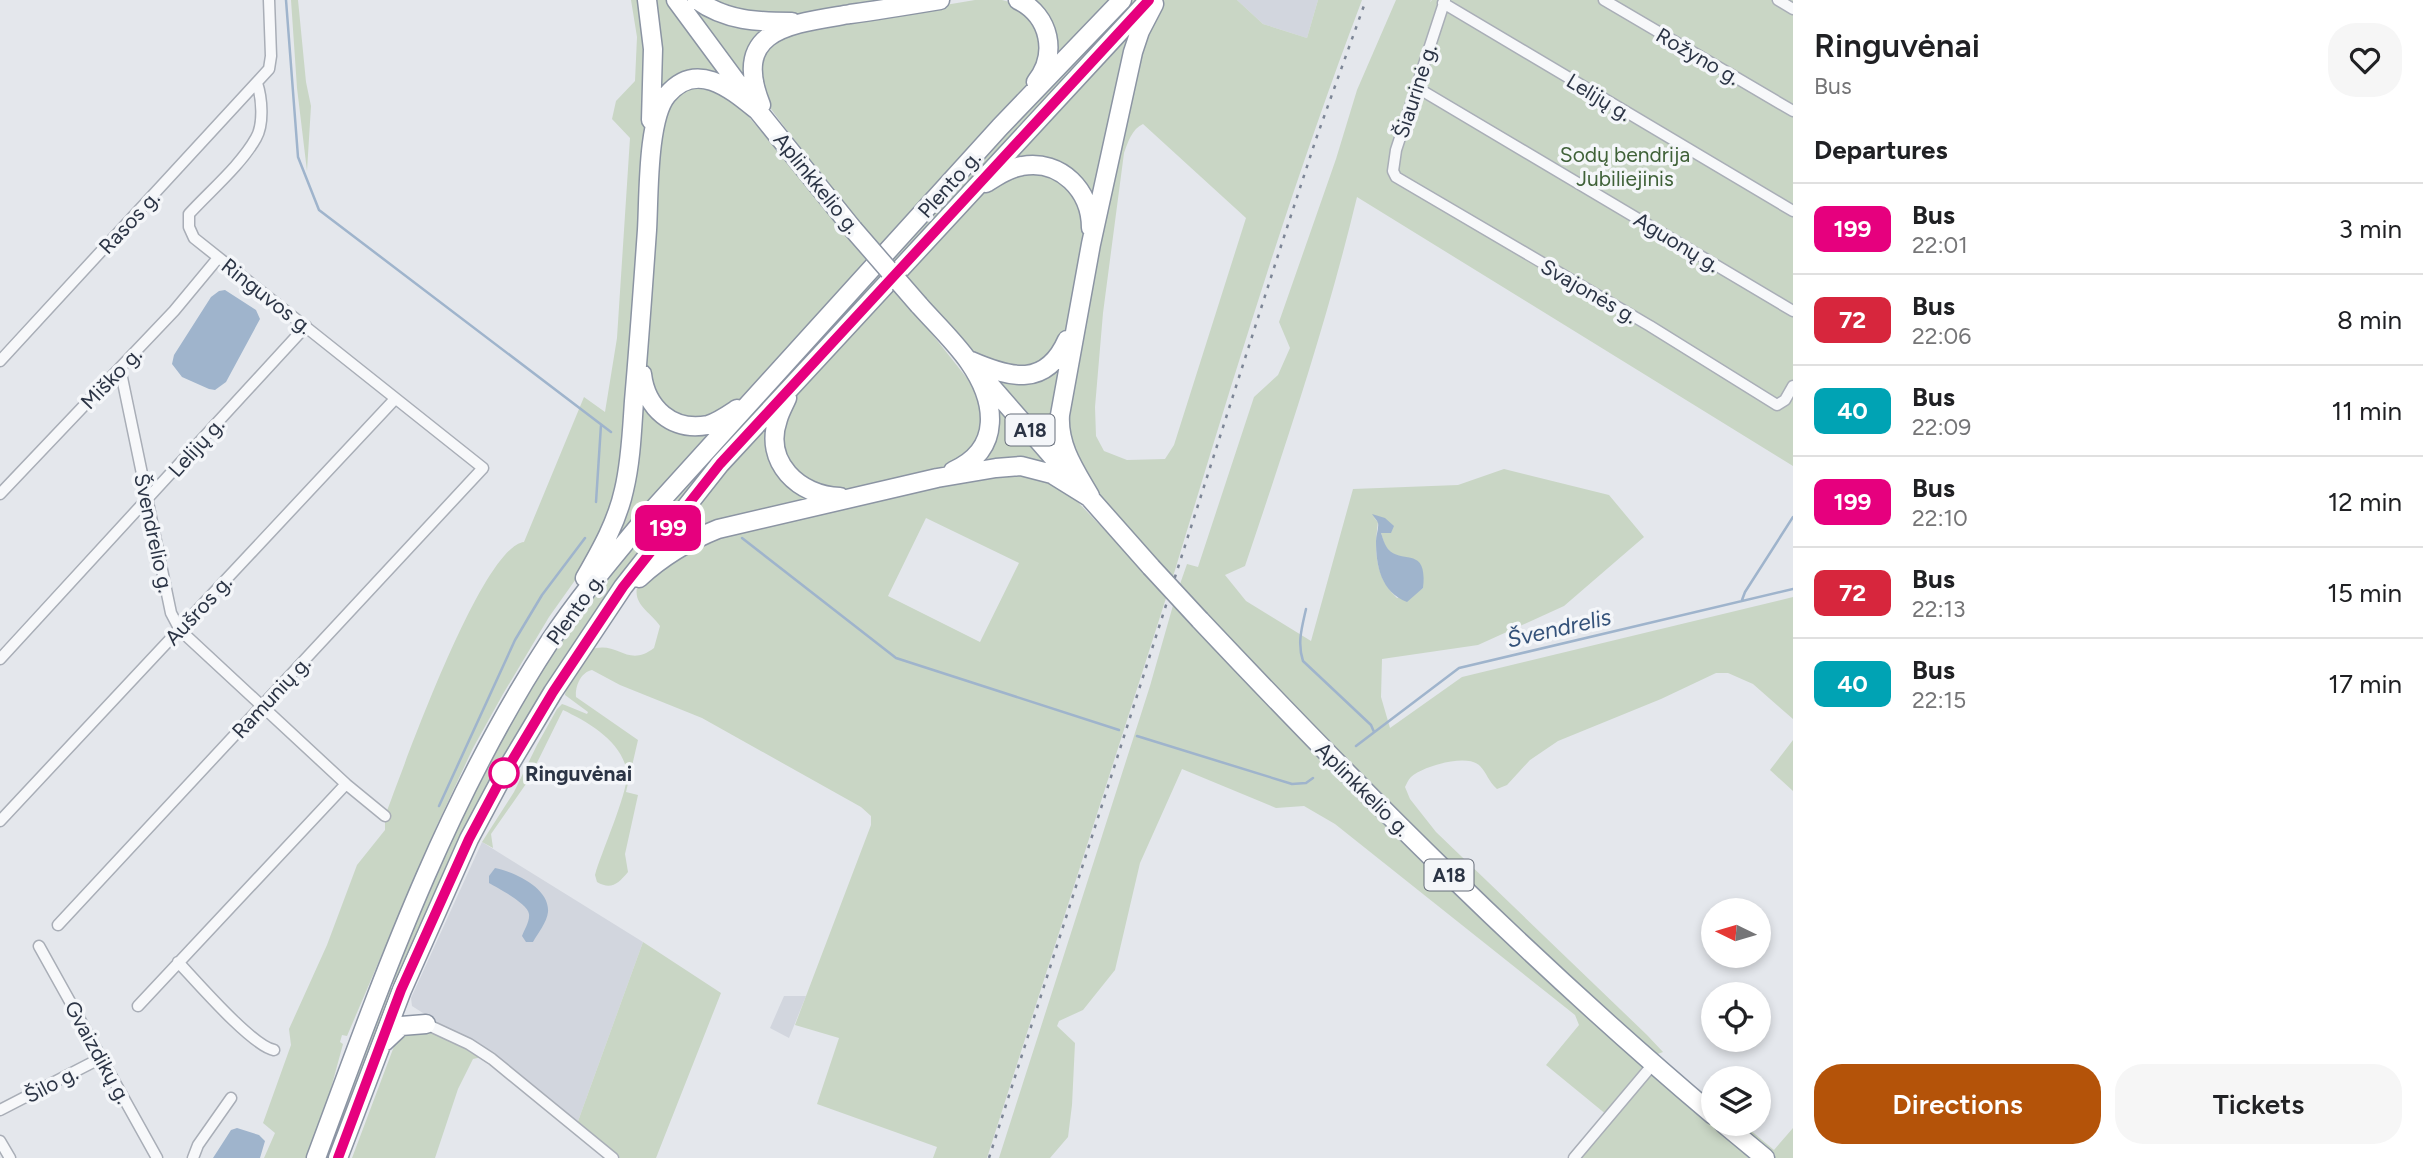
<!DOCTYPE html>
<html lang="en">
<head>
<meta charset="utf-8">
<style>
	:root { --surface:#fff; --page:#f6f6f6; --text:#202124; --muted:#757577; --line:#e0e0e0; --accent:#b45309 }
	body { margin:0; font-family:Figtree,sans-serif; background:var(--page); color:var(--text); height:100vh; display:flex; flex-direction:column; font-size:26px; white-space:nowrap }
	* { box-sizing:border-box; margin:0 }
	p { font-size:23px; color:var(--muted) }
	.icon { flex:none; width:38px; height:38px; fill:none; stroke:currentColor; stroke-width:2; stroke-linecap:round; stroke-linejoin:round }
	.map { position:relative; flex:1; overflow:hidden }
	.details { display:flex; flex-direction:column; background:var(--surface); width:630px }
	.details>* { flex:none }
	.badge { padding:0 14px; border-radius:10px; font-size:24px; line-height:46px }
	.needle { width:46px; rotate:275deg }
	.buttons { position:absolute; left:1701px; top:898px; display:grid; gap:14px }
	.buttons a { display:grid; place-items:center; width:70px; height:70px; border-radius:50%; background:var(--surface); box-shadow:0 4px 10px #0003; font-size:35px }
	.map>.badge { position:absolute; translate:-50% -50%; box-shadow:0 0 0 4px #fff }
	h2 { padding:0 21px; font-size:26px; line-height:63px }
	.round { display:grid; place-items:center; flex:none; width:74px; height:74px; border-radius:28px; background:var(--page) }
	.headline { display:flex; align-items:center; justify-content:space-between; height:119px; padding:0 21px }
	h1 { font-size:33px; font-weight:600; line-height:52px }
	.action { display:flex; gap:14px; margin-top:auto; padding:14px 21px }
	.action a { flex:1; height:80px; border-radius:28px; background:var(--accent); color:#fff; font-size:28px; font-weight:600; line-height:80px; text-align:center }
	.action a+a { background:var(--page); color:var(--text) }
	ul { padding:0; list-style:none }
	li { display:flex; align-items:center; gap:21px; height:91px; padding:0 21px; border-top:2px solid var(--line) }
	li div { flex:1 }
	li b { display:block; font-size:26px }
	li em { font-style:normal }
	li .badge { min-width:77px; font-weight:700; text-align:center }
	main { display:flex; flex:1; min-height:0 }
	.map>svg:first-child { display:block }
</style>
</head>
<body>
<main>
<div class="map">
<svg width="1793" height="1158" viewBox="0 0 1793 1158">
	<rect width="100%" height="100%" fill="#e4e7ec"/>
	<path fill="#d2d6de" d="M 1237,0 L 1318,0 L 1307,38 L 1263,24 Z
		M 482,842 L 643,942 L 577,1124 L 459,1036 L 412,1006 L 411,998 Z
		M 784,996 L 806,996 L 789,1038 L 770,1028 Z"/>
	<path fill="#c9d6c5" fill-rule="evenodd" d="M 291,0 L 298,0 L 306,82 L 311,106 L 307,171 L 297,88 Z
		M 631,0 L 642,0 L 645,9 L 646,145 L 626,452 L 612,512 L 583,569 L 549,617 L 503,694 L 473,748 L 438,823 L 347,1036 L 342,1035 L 340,1042 L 343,1044 L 330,1092 L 307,1158 L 264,1158 L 275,1133 L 263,1123 L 291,1045 L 289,1029 L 327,945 L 357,865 L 385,830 L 385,816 C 402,772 481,547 524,542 L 584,397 L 605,412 L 617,338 L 630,138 L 612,119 L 616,101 L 635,81 L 637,37 Z
		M 653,0 L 668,0 L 728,82 L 711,76 L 656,99 Z
		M 684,0 L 776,27 L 745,83 Z
		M 703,0 L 905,0 L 778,19 Z
		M 975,0 L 1002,0 L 1017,4 L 1035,20 L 1044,50 L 1032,81 L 735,404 L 725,412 L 692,422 L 657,406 L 645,371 L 661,115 L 679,90 L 701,83 L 737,103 L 854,241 L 863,232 L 762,97 L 755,64 L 784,32 Z
		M 1028,0 L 1111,0 L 1051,65 Z
		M 1130,0 L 1141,0 L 588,626 L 397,986 L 387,982 L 435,864 L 538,670 L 620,557 Z
		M 1162,0 L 1237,0 L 1263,24 L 1307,38 L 1318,0 L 1362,0 C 1290,190 1231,385 1172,580 L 1089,484 L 1064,429 L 1093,256 L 1149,19 ZM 1143,124 L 1246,218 L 1174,445 L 1165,459 L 1127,460 L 1104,451 L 1096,436 L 1095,407 L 1103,313 L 1124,153 C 1128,142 1132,129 1143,124 Z
		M 1396,0 L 1431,0 L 1430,2 L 1432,0 L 1793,0 L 1793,466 L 1357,197 C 1327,322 1286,444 1245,566 L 1225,575 L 1246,601 L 1311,641 L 1353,489 L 1458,485 L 1504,469 L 1609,495 L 1644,537 L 1564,606 L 1478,645 L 1382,659 L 1381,697 L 1390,728 L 1462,677 L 1793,597 L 1793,719 L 1753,684 L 1728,673 L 1716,673 L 1661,699 L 1558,741 L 1530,760 L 1507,785 L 1497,789 C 1488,781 1487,773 1480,766 C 1468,753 1423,766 1411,777 C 1408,780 1407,783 1405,787 L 1410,799 L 1436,832 L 1647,1035 L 1663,1052 L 1655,1055 L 1419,837 L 1179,587 L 1187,564 L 1198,567 L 1254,397 L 1278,375 L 1290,348 L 1279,322 L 1336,159 L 1357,90 ZM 1373,517 L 1391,533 L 1381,533 L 1385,546 L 1423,588 L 1416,593 L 1397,598 C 1375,577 1374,551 1378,522 Z
		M 1142,15 L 1094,207 L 1078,179 L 1004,166 Z
		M 1029,169 L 1067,180 L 1087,224 L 1077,283 L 1065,336 L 1058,351 L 1031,370 L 984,360 L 909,305 L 974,387 L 982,402 L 985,431 L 958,465 L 850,491 L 817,490 L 780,455 L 786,407 L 988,187 Z
		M 1065,357 L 1058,453 L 987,374 L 1007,379 Z
		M 639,394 L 651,413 L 715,428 L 602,554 Z
		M 991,397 L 1057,471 L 973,465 Z
		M 774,414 L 770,443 L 822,501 L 658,553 L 713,483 Z
		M 1039,473 L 1071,495 L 1167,595 L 987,1158 L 933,1158 L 937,1147 L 817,1104 L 839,1038 L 795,1025 L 871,825 L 871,816 L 861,807 L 702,718 L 620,685 L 592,670 C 581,672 575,686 576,697 L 638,740 L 626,792 L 638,795 L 625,854 L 628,872 C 618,884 611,890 597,882 L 595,875 C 601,853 629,791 627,772 C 622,741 588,722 563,710 L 528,781 L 491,834 L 493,848 L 482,842 L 514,792 L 537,745 L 557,709 L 562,704 L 565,705 L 587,714 L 588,712 L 565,695 L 566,688 L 590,650 C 617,639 627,669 654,648 L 660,626 C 651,612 631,604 638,584 L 701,538 L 970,476 ZM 926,518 L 1019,563 L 980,642 L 888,596 Z
		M 1174,602 L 1646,1067 L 1750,1155 L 1748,1158 L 1571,1158 L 1607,1115 L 1546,1065 L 1579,1025 L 1575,1015 L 1335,824 L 1304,806 L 1276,808 L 1182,769 L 1140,863 L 1115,970 L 1083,1010 L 1059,1021 L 1057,1026 L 1075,1043 L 1072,1105 L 1068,1137 L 1050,1158 L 999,1158 L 1150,686 Z
		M 1793,740 L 1793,791 L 1770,770 Z
		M 643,942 L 721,993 L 656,1158 L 620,1158 L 577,1124 Z
		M 386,986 L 396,990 L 332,1158 L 322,1158 Z
		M 424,1029 L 454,1041 L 482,1057 L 473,1059 L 458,1089 L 435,1158 L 352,1158 L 396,1041 L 401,1034 Z
		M 1732,1124 L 1743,1124 L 1774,1150 L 1793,1128 L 1793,1158 L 1774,1158 Z"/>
	<path fill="#9fb4cc" d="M 225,290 L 256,310 L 260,319 L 226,382 L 215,390 L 209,389 L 182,377 L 172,364 L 174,355 L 211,297 L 219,291 Z
		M 1372,514 L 1385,518 L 1394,526 L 1391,533 L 1381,533 C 1383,538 1384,544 1388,549 C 1402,565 1428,545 1423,588 L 1407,602 C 1381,592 1376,566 1376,541 C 1376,536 1379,528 1378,523 C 1377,520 1374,517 1372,514 Z
		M 495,868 C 514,872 550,888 548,912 C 547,922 538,933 533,942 L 526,942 L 522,936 C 524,930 530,921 529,914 C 528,904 498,888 489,883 L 489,876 Z
		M 237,1128 L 259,1135 L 265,1141 L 260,1158 L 213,1158 L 231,1130 Z"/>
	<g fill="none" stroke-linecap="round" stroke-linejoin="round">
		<path stroke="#9fb4cc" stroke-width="2.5" d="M 286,0 L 298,157 L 319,210 L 611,432
			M 596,502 L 601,425
			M 742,538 L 896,658 L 1119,730
			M 1742,600 L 1745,592 L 1793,517
			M 1306,609 C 1302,627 1297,643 1303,661 L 1371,725 L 1374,732
			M 1137,736 L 1292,784 L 1306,783 L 1313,778
			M 1356,746 L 1459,668 L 1793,589
			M 439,806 L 515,640 L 542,595 L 585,538"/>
		<g stroke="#a9aeb7" stroke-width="13">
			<path id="street" d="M 1445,0 L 1396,150 L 1393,171 L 1396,177 L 1650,326 L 1777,405 L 1785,400 L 1793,386
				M 1604,0 L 1793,111
				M 1778,0 L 1793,9
				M 1443,3 L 1793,211
				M 1416,87 L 1793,311
				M 0,361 L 269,69 L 271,56 L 269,0
				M 120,368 L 171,613 L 180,630 L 346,784 L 385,816
				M 0,494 L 174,311 L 218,258
				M 0,659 L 306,326
				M 0,821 L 395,399
				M 58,925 L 483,468 L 194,238 L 189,227 L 189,214 C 210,191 241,165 256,138 C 264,124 262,98 257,83
				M 39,946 L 157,1158
				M 178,962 C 196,981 252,1046 274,1050
				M 138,1006 L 346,784
				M 426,1024 L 469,1044 L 492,1059 L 613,1158
				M 0,1110 L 101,1058
				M 0,1141 L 10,1158
				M 193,1158 L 198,1145 L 231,1098
				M 1574,1158 L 1654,1063"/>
		</g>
		<g stroke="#8b94a3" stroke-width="21">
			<path id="highway" d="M 647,0 L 653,49 L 651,120
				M 676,0 L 758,111 L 853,229
				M 697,0 C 726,21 758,22 792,22
				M 1018,0 C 1050,16 1058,54 1036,82
				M 761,105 C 730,28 792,24 850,14 C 880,10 910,5 940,0
				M 986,183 C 997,176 1009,168 1022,166 C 1061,159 1091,191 1091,228
				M 919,305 C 936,324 955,342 969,362 C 996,401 1003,449 953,471
				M 971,361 C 1010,378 1046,388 1067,340
				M 642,374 C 646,408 672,432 708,425 C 718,422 728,415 737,409
				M 982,376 L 1072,479
				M 787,398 C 784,405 780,412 778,419 C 763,462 799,496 840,497
				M 1090,496 C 1075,470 1058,446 1060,415 L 1091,244 L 1133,52 L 1140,31 L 1154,4
				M 585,578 C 601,550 617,522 624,490 C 631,461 632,430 634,401 C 639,344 643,287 647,230 C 649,198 647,119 667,95 C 697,59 732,90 758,111
				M 639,578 C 663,556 688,541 718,529 L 937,478 L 996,468 L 1021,466 L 1052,474 L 1089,497 L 1151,567
				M 1200,620 C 1363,793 1531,961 1713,1115
				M 384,1042 L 401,1026 L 426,1024
				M 1724,1124 L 1765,1158
				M 316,1158 C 382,980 445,801 550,641 C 579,597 614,556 648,515 L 1000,127 L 1122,0
				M 338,1158 L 402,990 L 469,839 L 501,779 L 553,692 L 623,587 L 720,464 L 1149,0"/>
		</g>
		<use href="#street" stroke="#f7f8fa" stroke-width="10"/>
		<use href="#highway" stroke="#fff" stroke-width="18"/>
		<path stroke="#7d8696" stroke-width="2.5" stroke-dasharray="3.5 7" stroke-linecap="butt" d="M 989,1158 L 1281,246 L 1316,139 L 1366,0"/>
		<g stroke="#8b94a3" stroke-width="21" stroke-linecap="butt">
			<path id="highway-bridge" d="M 853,229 L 919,305
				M 1151,567 L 1200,620"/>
		</g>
		<use href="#highway-bridge" stroke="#fff" stroke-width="18"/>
	</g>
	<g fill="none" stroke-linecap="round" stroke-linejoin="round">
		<g stroke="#fff" stroke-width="16">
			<path id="line" d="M 338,1158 L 401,990 L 469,839 L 501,779 L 553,692 L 623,587 L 720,464 L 1149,0"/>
		</g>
		<use href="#line" stroke="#e6007e" stroke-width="10"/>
	</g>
	<circle fill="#fff" stroke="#e6007e" stroke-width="3.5" cx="504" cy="773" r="14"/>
	<g text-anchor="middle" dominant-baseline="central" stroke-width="7" stroke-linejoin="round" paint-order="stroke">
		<g fill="#f4f6f9" stroke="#676e7b" stroke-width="2">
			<rect x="1005.5" y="414.5" width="49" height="31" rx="5"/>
			<rect x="1424.5" y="859.5" width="49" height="31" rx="5"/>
		</g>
		<g font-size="19" font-weight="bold" fill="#2b3445">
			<text x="1030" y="430">A18</text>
			<text x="1449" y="875">A18</text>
		</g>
		<g font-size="21" fill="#2b3445" stroke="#f4f6f9">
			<text transform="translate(1698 56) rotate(30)">Rožyno g.</text>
			<text transform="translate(1415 91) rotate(-72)">Šiaurinė g.</text>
			<text transform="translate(1599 97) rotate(31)">Lelijų g.</text>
			<text transform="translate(817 183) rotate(51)">Aplinkkelio g.</text>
			<text transform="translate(949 184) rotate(-48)">Plento g.</text>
			<text transform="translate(129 222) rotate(-47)">Rasos g.</text>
			<text transform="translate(1677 242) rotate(31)">Aguonų g.</text>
			<text transform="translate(1589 291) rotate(30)">Svajonės g.</text>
			<text transform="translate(267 296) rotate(38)">Ringuvos g.</text>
			<text transform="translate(111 378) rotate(-46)">Miško g.</text>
			<text transform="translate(196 447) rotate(-48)">Lelijų g.</text>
			<text transform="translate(154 533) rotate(78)">Švendrelio g.</text>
			<text transform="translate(575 609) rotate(-54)">Plento g.</text>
			<text transform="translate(198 610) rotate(-47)">Aušros g.</text>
			<text transform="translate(271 697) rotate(-47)">Ramunių g.</text>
			<text transform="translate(1363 789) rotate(45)">Aplinkkelio g.</text>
			<text transform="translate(98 1052) rotate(61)">Gvaizdikų g.</text>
			<text transform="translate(51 1084) rotate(-27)">Šilo g.</text>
		</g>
		<g font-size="21" fill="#3f6138" stroke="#f4f6f9">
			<text x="1625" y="154">Sodų bendrija<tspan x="1625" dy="24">Jubiliejinis</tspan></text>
		</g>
		<g font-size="21" font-weight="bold" fill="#2b3445" stroke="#f4f6f9" text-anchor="start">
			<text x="525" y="773">Ringuvėnai</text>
		</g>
		<g font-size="23" font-style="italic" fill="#34527a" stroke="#f4f6f9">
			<text transform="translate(1559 628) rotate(-13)">Švendrelis</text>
		</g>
	</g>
</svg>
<div class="buttons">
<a><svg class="needle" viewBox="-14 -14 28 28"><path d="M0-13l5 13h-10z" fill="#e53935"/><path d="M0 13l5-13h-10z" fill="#757577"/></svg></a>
<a><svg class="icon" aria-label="locate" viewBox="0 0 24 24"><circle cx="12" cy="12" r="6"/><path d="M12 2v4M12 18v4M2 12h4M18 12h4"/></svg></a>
<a><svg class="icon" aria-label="layers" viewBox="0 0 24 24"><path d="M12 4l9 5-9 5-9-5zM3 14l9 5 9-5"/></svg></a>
</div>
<b class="badge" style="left:668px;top:528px;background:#e6007e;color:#fff">199</b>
</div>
<section class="details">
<div class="headline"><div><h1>Ringuvėnai</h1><p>Bus</p></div><a class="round"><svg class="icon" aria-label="heart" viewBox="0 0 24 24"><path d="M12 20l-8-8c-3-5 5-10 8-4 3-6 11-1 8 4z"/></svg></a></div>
<h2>Departures</h2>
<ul>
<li><span class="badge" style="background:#e6007e;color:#fff">199</span><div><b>Bus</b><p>22:01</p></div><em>3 min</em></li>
<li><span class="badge" style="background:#d7263d;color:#fff">72</span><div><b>Bus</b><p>22:06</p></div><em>8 min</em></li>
<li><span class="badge" style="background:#00a3b4;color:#fff">40</span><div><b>Bus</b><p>22:09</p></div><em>11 min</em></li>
<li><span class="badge" style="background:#e6007e;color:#fff">199</span><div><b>Bus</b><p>22:10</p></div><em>12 min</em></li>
<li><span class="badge" style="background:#d7263d;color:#fff">72</span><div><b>Bus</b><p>22:13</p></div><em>15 min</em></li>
<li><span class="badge" style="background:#00a3b4;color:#fff">40</span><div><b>Bus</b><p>22:15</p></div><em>17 min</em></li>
</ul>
<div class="action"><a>Directions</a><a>Tickets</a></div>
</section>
</main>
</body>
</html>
